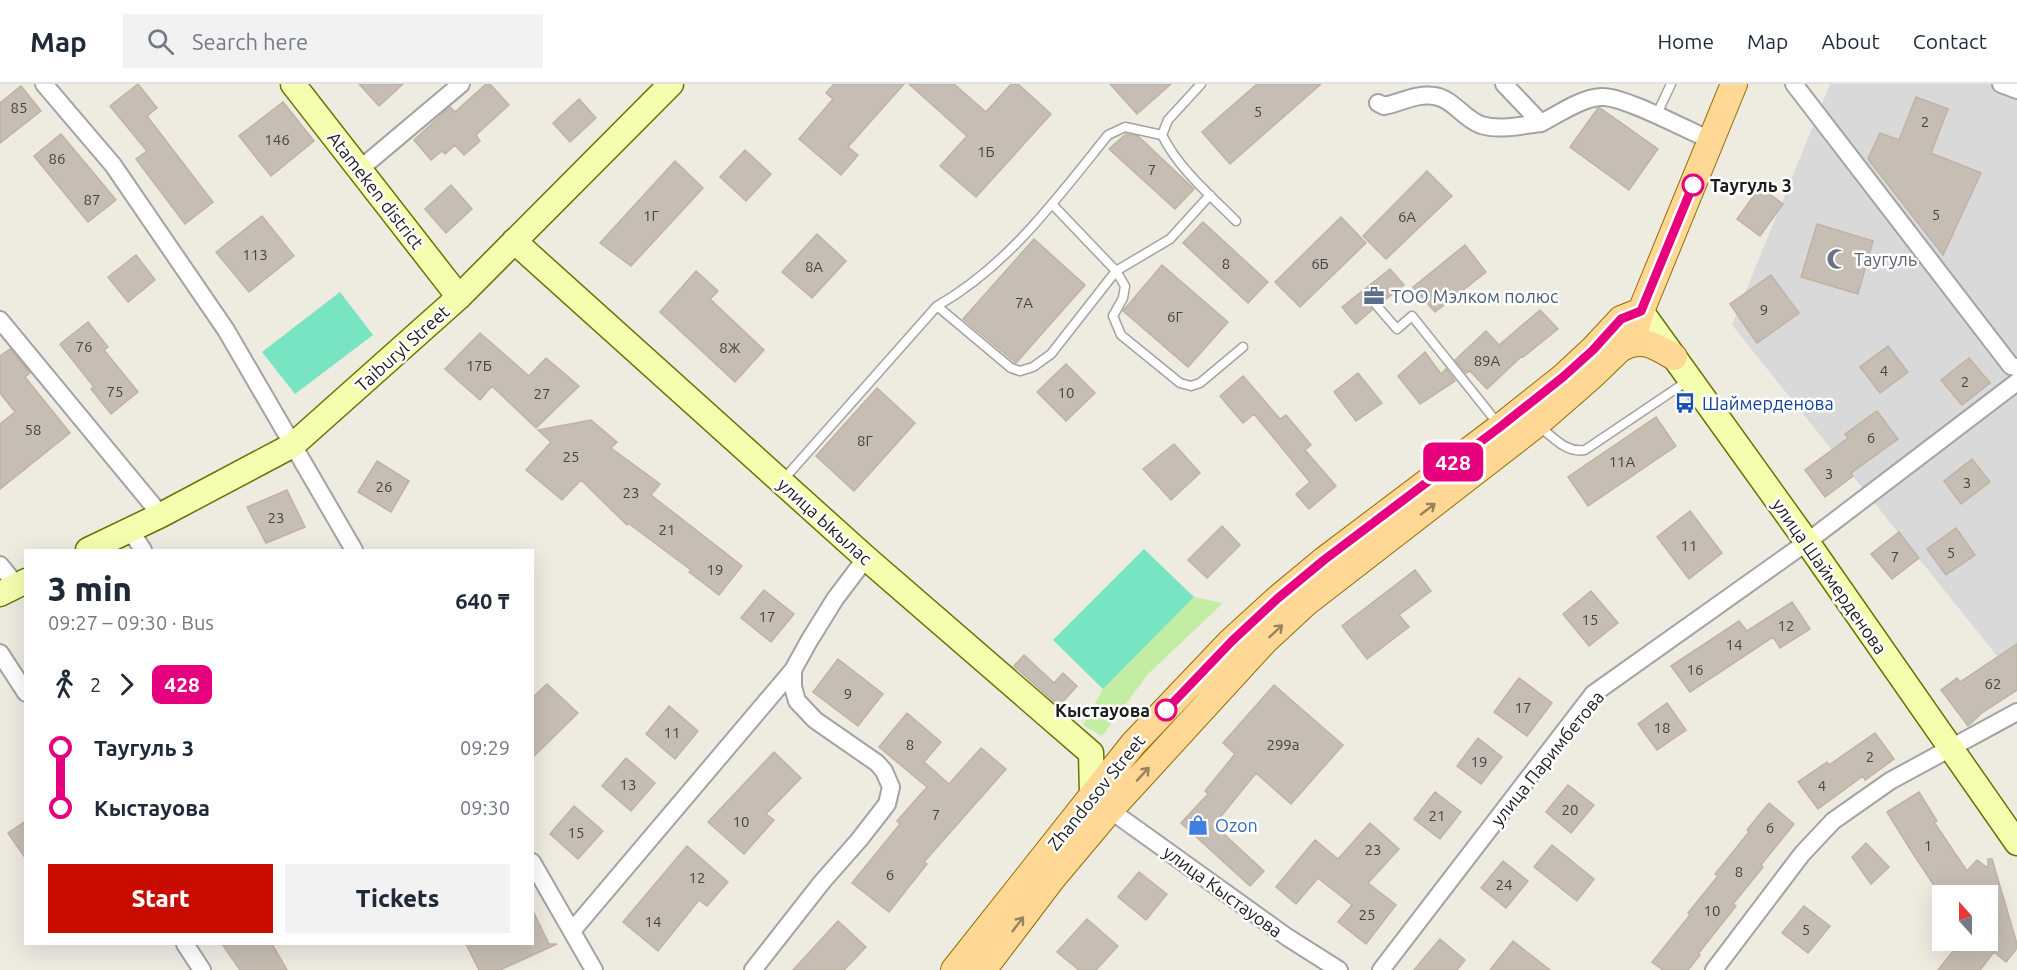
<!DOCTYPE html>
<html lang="en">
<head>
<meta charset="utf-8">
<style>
	:root { --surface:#fff; --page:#f2f2f3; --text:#1f2937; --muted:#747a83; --line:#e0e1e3; --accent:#c80d00 }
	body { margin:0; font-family:Ubuntu,sans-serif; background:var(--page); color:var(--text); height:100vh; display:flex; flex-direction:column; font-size:22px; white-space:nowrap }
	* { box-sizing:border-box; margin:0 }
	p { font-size:20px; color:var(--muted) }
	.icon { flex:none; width:33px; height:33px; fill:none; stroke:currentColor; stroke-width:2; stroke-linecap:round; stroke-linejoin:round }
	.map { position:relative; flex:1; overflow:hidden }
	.side { position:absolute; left:24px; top:465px; width:510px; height:396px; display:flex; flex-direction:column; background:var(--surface); border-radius:0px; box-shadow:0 6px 24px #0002 }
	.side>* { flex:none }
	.badge { padding:0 12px; border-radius:9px; font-size:21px; line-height:39px }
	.needle { width:39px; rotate:339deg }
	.buttons { position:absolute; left:1932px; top:801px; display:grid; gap:12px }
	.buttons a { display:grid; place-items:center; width:66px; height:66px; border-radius:0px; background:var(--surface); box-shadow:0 6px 24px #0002; font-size:30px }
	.map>.badge { position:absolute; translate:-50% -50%; box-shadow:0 0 0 3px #fff }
	.legs { display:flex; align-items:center; gap:9px; height:66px; padding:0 24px; font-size:20px }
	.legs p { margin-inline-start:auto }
	.headline { display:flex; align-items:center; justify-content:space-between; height:102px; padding:0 24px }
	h1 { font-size:33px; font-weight:800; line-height:45px }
	.primary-button { display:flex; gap:12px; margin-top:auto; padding:12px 24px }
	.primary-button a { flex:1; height:69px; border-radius:0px; background:var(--accent); color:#fff; font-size:24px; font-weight:800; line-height:69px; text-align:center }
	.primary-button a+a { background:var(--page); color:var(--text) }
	ul { padding:0 24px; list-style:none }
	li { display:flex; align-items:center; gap:21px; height:60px; font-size:22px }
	li i { display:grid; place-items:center; width:9px; height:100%; margin:0 8px; background:currentColor }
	li i::after { content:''; width:15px; height:15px; margin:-8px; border:4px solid; border-radius:50%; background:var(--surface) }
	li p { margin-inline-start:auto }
	li:first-child i { background:linear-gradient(#0000 50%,currentColor 0) }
	li:last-child i { background:linear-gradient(currentColor 50%,#0000 0) }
	header { display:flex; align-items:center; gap:36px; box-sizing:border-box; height:84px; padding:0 30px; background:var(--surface); border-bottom:2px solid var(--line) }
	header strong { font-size:28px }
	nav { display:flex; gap:33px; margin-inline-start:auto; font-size:21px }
	.search { width:420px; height:54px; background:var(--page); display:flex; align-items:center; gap:15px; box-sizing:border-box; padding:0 21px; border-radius:0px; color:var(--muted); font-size:22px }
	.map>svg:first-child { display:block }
</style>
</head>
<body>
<header>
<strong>Map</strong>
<div class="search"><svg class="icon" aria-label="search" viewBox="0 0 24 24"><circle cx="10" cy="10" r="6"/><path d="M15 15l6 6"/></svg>Search here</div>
<nav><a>Home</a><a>Map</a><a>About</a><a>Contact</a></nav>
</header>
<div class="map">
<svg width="2017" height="886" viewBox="0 0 2017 886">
	<rect width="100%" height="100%" fill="#eeebe1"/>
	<path fill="#dad9d9" d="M 1830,0 L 2017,0 L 2017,597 L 1732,241 Z"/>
	<path fill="#c2eda2" d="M 1194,513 L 1223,519 L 1148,590 L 1102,652 L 1083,641 L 1103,605 Z"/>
	<path fill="#78e4c2" d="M 340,208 L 373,251 L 295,310 L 262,268 Z
		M 1144,465 L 1194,513 L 1103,605 L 1053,556 Z"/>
	<path fill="#c6bdb4" stroke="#c1b2a2" stroke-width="1.5" d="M 138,0 L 157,24 L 147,32 L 213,118 L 185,140 L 136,75 L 147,67 L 110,22 Z
		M 359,0 L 403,0 L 379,22 Z
		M 486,0 L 490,0 L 509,21 L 476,51 L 480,57 L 464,71 L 455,61 L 445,70 L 442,67 L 431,76 L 414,56 L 450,23 L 455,28 Z
		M 834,0 L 904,0 L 848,63 L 858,71 L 841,91 L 799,55 L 833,15 L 826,9 Z
		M 909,0 L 954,0 L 986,28 L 1011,0 L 1018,0 L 1051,30 L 976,113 L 940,82 L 967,52 Z
		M 1110,0 L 1171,0 L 1137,30 Z
		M 1257,0 L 1321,0 L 1230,80 L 1202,48 Z
		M 21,2 L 41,27 L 0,59 L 0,19 Z
		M 1916,13 L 1948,25 L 1931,69 L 1981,89 L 1943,171 L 1868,75 L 1880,49 L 1899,56 Z
		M 579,15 L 596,34 L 570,58 L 553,39 Z
		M 283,18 L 314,57 L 271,92 L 239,52 Z
		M 1598,24 L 1600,24 L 1658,65 L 1629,106 L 1570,63 Z
		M 61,50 L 116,116 L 88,138 L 34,72 Z
		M 1126,50 L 1138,52 L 1194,105 L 1175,125 L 1109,65 Z
		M 745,66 L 771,90 L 746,117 L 720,93 Z
		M 675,77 L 703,104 L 631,182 L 600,159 Z
		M 1427,87 L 1452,112 L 1386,175 L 1363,152 Z
		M 451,101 L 472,125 L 446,149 L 425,125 Z
		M 1760,103 L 1783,120 L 1760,152 L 1737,135 Z
		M 262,132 L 294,172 L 249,208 L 216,168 Z
		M 1341,133 L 1366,159 L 1300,223 L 1275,198 Z
		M 1203,138 L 1268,198 L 1248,219 L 1183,159 Z
		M 1817,140 L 1873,157 L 1858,210 L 1801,193 Z
		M 817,150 L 846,177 L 812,214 L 782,188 Z
		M 1034,155 L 1085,201 L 1016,279 L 963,235 Z
		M 1465,161 L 1486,188 L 1435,228 L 1413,203 Z
		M 136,171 L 155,196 L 128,218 L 108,193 Z
		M 1162,181 L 1228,238 L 1188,283 L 1123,227 Z
		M 1390,185 L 1404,201 L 1382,218 L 1378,216 L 1373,217 L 1371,220 L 1372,226 L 1356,240 L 1342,223 Z
		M 696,187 L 718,207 L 710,215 L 764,266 L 735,298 L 660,228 Z
		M 1771,191 L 1799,229 L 1757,259 L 1730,220 Z
		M 1540,226 L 1558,245 L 1523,273 L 1522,272 L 1487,305 L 1470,287 L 1466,289 L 1455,276 L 1486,247 L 1499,261 Z
		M 88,238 L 108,263 L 104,266 L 138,308 L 111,330 L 91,305 L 94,303 L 60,260 Z
		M 480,249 L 529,292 L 546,274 L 579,302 L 536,344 L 492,302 L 480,316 L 445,285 Z
		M 1888,262 L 1908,288 L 1880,309 L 1860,283 Z
		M 10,265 L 30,289 L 25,293 L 70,349 L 0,405 L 0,340 L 15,328 L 0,309 L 0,272 Z
		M 1425,268 L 1441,290 L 1446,285 L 1455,297 L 1420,320 L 1398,292 Z
		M 1969,274 L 1990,299 L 1962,321 L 1941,296 Z
		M 1066,280 L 1095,309 L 1066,337 L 1037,308 Z
		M 1358,289 L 1382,319 L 1356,337 L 1334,308 Z
		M 1243,292 L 1280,335 L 1286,331 L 1311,361 L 1305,366 L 1336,402 L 1309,425 L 1296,410 L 1310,398 L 1254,330 L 1243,339 L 1220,312 Z
		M 877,304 L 915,339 L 854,407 L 816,372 Z
		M 1877,327 L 1898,355 L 1851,389 L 1853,392 L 1825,413 L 1805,386 L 1848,354 L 1845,350 Z
		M 1656,333 L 1676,362 L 1588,422 L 1568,393 Z
		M 591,336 L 617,358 L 611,364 L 660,400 L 651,411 L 742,482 L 719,511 L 689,488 L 691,486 L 628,439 L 627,441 L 581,396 L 562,416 L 526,386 L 551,358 L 538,346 Z
		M 1174,360 L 1200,389 L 1171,416 L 1143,385 Z
		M 1972,375 L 1990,398 L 1961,420 L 1944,397 Z
		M 377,377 L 409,397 L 391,428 L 358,408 Z
		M 287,406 L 305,443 L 266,459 L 247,423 Z
		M 1690,427 L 1722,469 L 1689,495 L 1657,453 Z
		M 1222,442 L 1240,461 L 1207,494 L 1188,476 Z
		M 1956,444 L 1975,471 L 1946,491 L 1927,465 Z
		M 1899,448 L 1919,474 L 1892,495 L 1871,470 Z
		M 1415,486 L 1431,507 L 1399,531 L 1409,543 L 1367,575 L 1342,542 Z
		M 764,506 L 794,530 L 771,558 L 741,534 Z
		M 1591,507 L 1618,539 L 1589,562 L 1563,530 Z
		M 1792,518 L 1810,545 L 1780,564 L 1773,553 L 1690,608 L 1671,582 L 1739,537 L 1747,547 Z
		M 2017,560 L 2017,606 L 1983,628 L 1968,642 L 1941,606 L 1957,594 L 1960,598 Z
		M 1024,571 L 1054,599 L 1063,589 L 1077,602 L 1059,622 L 1014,582 Z
		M 838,575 L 883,610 L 858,642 L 813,608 Z
		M 1519,594 L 1552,619 L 1527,652 L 1494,628 Z
		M 547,600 L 578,629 L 532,674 L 532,614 Z
		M 1274,601 L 1343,661 L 1291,720 L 1256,689 L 1214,741 L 1264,787 L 1250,802 L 1181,739 L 1208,710 L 1205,707 L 1235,670 L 1223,659 Z
		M 1667,619 L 1686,646 L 1657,666 L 1638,640 Z
		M 669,622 L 698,647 L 675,675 L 646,650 Z
		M 907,629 L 941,658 L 924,678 L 949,700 L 981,664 L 1006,685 L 924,778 L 927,780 L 889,828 L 852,799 L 900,740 L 897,737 L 927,703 L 879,663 Z
		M 1875,649 L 1894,675 L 1865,696 L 1863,692 L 1818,725 L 1798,698 L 1827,678 L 1829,681 Z
		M 1478,654 L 1502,673 L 1481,700 L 1457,682 Z
		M 774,668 L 801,694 L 766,730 L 774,736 L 744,770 L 708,738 Z
		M 626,674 L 655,699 L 631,727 L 602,702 Z
		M 1568,701 L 1594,721 L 1571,749 L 1546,728 Z
		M 1435,708 L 1461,728 L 1440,755 L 1414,735 Z
		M 1919,708 L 1937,737 L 1934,738 L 1967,787 L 1977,776 L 1988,784 L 1988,775 L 1992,775 L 2017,860 L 2017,864 L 2006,878 L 1994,868 L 1980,886 L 1938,886 L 1962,856 L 1988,856 L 1988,812 L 1941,812 L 1910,765 L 1887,728 Z
		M 1769,719 L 1794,740 L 1761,781 L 1763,783 L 1733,820 L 1736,822 L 1698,870 L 1700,871 L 1688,886 L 1663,886 L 1652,878 L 1690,831 L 1688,829 L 1718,792 L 1715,790 L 1749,748 L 1747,746 Z
		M 574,722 L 603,747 L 578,775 L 550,750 Z
		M 26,737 L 26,775 L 8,749 Z
		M 1370,739 L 1399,765 L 1368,799 L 1396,821 L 1366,860 L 1338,838 L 1352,821 L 1318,794 L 1296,820 L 1276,803 L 1315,756 L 1338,775 Z
		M 1866,759 L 1889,783 L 1871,800 L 1852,773 Z
		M 1552,761 L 1594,795 L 1577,817 L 1534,783 Z
		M 687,762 L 728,798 L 707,822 L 699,816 L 658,867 L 623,838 Z
		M 1503,777 L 1528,797 L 1506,824 L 1481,804 Z
		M 1139,788 L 1167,810 L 1146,836 L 1118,813 Z
		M 1804,822 L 1830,842 L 1808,869 L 1782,849 Z
		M 532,825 L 549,860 L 557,860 L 500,886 L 479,886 L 466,860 L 532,860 Z
		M 1087,835 L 1118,862 L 1096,886 L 1079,886 L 1057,868 Z
		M 838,837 L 866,863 L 844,886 L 793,886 Z
		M 1440,855 L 1465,876 L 1457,886 L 1414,886 Z
		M 1513,857 L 1550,886 L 1490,886 Z
		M 222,860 L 272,860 L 287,886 L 240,886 Z"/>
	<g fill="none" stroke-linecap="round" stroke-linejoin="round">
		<g stroke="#a3a3a3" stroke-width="11">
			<path id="lane" d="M 1201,0 L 1168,36 L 1162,51 C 1179,85 1210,111 1236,137
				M 1656,32 L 1671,0
				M 1052,120 L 1116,187 L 1125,202 L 1123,214 L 1113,232 L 1121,251 L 1180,299 L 1191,302 L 1200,299 L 1243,263
				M 937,222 L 1011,284 L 1020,287 L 1033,283 L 1051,270 L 1116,187 L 1170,155 L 1210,111
				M 1377,222 L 1397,245 L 1412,232 L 1499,341
				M 1539,342 C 1554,354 1566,369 1585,366 L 1689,296
				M 783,396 L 937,222 C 1008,182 1057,114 1108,51 L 1125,43 L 1162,51"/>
		</g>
		<g stroke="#a3a3a3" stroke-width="20">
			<path id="street" d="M 44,0 L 113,81 L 226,246 L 354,466
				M 1504,0 L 1541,39 C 1559,30 1581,14 1601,13 C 1622,11 1687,46 1710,56
				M 1794,0 L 2011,282 L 2017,283
				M 2001,0 L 2017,6
				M 1378,19 L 1384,22 C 1400,19 1417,9 1434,12 C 1452,14 1464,35 1481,41 C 1500,47 1522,41 1541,39
				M 360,85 L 461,0
				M 0,236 L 161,431
				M 130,446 L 143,466
				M 0,481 L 16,501
				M 0,569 L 26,609
				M 1110,726 L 1287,853 L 1339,886
				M 532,778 L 594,886
				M 572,847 L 793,586
				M 185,860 L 202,886
				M 753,886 L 822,798 L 859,756 L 887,720 L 891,703 L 884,687 L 877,679 L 815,636 L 797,617 L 793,603 L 793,586 L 809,557 L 835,515 L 866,474
				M 1381,886 L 1593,610 L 1807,458 L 2017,298
				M 1714,886 L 1802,770 L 1833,737 L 1890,697 L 2017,628"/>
		</g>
		<g stroke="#627600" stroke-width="27">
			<path id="secondary" d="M 293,0 L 459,213
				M 514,157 L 866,474 L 1091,669 L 1092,710 L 1102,719
				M 1641,227 L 1807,458 L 2017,759
				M 88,466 L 161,431 L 293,361 L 459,213 L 671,0
				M 0,510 L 26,497"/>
		</g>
		<g stroke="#946d00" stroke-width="28">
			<path id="primary" d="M 1620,265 C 1641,252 1655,262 1674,273
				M 954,886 L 1133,660 L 1231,557 L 1277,515 L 1324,476 L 1500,343 L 1563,293 L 1593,265 L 1621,235 L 1641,227
				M 983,886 L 1052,795 L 1110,726 L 1265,557 L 1306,519 L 1537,340 L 1592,292 L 1620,265 L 1636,245 L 1641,227 L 1734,0"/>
		</g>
		<use href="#lane" stroke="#fff" stroke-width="8"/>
		<use href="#street" stroke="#fff" stroke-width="16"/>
		<use href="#secondary" stroke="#f5feaf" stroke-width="24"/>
		<use href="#primary" stroke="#ffd895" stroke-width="26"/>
	</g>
	<defs><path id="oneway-shaft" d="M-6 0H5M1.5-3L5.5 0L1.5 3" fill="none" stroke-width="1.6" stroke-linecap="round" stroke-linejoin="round" transform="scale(1.5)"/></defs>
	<g stroke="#99835f">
		<use href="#oneway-shaft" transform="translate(1428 425) rotate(-38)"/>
		<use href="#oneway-shaft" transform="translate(1276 547) rotate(-43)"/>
		<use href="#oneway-shaft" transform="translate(1143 690) rotate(-47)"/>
		<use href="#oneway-shaft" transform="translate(1018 840) rotate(-53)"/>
	</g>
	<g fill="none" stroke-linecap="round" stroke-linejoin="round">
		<g stroke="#fff" stroke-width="14">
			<path id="line-1" d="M 1166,626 L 1232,557 L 1277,515 L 1324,476 L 1500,343 L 1563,293 L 1593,266 L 1621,235 L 1641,227 L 1693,101"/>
		</g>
		<use href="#line-1" stroke="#e6007e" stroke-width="9"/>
	</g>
	<defs>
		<g id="mosque-bare" transform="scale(1.62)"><path d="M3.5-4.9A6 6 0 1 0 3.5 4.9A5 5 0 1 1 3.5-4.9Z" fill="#6b7280" stroke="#fff" stroke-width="2.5" paint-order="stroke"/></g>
		<g id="office-bare" transform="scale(1.62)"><path d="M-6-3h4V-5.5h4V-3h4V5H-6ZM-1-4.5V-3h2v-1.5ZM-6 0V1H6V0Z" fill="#5c6f8a" stroke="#fff" stroke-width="2.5" paint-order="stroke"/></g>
		<g id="bus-bare" transform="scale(1.62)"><path d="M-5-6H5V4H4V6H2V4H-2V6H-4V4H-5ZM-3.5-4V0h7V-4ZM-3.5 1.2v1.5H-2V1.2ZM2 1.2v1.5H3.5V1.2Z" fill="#1a4fb4" stroke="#fff" stroke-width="2.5" paint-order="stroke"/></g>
		<g id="shop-bare" transform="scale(1.62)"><path d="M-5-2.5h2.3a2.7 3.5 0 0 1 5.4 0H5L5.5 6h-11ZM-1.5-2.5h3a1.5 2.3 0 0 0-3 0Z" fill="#3f7fe0" stroke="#fff" stroke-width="2.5" paint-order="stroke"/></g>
	</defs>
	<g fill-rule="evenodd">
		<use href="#mosque-bare" x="1837" y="175"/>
		<use href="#office-bare" x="1374" y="212"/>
		<use href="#bus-bare" x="1685" y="319"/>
		<use href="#shop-bare" x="1198" y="741"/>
	</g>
	<g fill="#fff" stroke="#e6007e" stroke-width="3">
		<circle cx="1693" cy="101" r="10"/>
		<circle cx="1166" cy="626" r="10"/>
	</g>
	<g text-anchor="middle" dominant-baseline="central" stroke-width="5" stroke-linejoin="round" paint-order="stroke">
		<g font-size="15" fill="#464442">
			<text x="19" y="23">85</text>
			<text x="1258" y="27">5</text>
			<text x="1925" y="37">2</text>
			<text x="277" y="55">146</text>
			<text x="986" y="67">1Б</text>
			<text x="57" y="74">86</text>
			<text x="1152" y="85">7</text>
			<text x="92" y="115">87</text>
			<text x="1936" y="130">5</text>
			<text x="651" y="131">1Г</text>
			<text x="1407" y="132">6А</text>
			<text x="255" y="170">113</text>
			<text x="1226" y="179">8</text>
			<text x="1320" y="179">6Б</text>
			<text x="814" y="182">8А</text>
			<text x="1024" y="218">7А</text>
			<text x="1764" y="225">9</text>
			<text x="1175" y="232">6Г</text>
			<text x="84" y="262">76</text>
			<text x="730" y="263">8Ж</text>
			<text x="1487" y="276">89А</text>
			<text x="479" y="281">17Б</text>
			<text x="1884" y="286">4</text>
			<text x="1965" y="297">2</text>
			<text x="115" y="307">75</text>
			<text x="1066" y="308">10</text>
			<text x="542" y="309">27</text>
			<text x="33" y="345">58</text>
			<text x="1871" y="353">6</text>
			<text x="865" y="356">8Г</text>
			<text x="571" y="372">25</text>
			<text x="1622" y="377">11А</text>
			<text x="1829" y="389">3</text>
			<text x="1967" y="398">3</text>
			<text x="384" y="402">26</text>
			<text x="631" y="408">23</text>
			<text x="276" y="433">23</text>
			<text x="667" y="445">21</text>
			<text x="1689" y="461">11</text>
			<text x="1951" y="468">5</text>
			<text x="1895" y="472">7</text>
			<text x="715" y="485">19</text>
			<text x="767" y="532">17</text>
			<text x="1590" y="535">15</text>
			<text x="1786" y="541">12</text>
			<text x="1734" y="560">14</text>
			<text x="1695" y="585">16</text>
			<text x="1993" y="599">62</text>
			<text x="848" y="609">9</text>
			<text x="1523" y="623">17</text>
			<text x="1662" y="643">18</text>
			<text x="672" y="648">11</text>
			<text x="910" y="660">8</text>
			<text x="1283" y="660">299а</text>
			<text x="1870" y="672">2</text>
			<text x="1479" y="677">19</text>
			<text x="628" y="700">13</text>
			<text x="1822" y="701">4</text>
			<text x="1570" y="725">20</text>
			<text x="936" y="730">7</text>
			<text x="1437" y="731">21</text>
			<text x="741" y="737">10</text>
			<text x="1770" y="743">6</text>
			<text x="576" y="748">15</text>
			<text x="1928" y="761">1</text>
			<text x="1373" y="765">23</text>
			<text x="1739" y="787">8</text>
			<text x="890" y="790">6</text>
			<text x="697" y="793">12</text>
			<text x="1504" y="800">24</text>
			<text x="1712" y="826">10</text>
			<text x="1367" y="830">25</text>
			<text x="653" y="837">14</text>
			<text x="1806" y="845">5</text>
		</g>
		<g font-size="18" font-weight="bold" fill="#1c1c1c" stroke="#fff" text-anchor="start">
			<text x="1710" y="101">Таугуль 3</text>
			<text x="1150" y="626" text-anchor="end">Кыстауова</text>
		</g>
		<g font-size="18" fill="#1c1c1c" stroke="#fff">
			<text transform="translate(376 106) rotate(52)">Atameken district</text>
			<text transform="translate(402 264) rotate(-42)">Taiburyl Street</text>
			<text transform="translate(825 437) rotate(42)">улица Ыкылас</text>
			<text transform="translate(1830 492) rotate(55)">улица Шаймерденова</text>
			<text transform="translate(1547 674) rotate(-51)">улица Паримбетова</text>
			<text transform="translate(1096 708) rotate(-51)">Zhandosov Street</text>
			<text transform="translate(1223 807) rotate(36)">улица Кыстауова</text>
		</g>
		<g font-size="18" fill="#5b616d" stroke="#fff" text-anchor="start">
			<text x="1854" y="175">Таугуль</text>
		</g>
		<g font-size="18" fill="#4e5e75" stroke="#fff" text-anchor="start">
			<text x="1391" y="212">ТОО Мэлком полюс</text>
		</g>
		<g font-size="18" fill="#164399" stroke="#fff" text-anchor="start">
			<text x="1702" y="319">Шаймерденова</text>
		</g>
		<g font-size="18" fill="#366cbe" stroke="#fff" text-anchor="start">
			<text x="1215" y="741">Ozon</text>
		</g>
	</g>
</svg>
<div class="buttons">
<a><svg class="needle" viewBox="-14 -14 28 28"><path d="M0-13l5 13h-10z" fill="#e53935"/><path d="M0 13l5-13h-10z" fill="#747a83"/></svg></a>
</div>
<b class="badge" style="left:1453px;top:378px;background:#e6007e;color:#fff">428</b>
<section class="side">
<div class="headline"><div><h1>3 min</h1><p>09:27 – 09:30 · Bus</p></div><b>640 ₸</b></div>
<div class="legs"><svg class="icon" aria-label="walk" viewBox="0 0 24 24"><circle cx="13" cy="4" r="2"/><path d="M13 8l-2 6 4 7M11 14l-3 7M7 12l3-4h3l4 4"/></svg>2<svg class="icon" aria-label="forward" viewBox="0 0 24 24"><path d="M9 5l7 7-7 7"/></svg><b class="badge" style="background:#e6007e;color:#fff">428</b></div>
<ul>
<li><i style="color:#e6007e"></i><b>Таугуль 3</b><p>09:29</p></li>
<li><i style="color:#e6007e"></i><b>Кыстауова</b><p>09:30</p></li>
</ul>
<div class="primary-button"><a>Start</a><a>Tickets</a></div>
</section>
</div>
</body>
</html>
